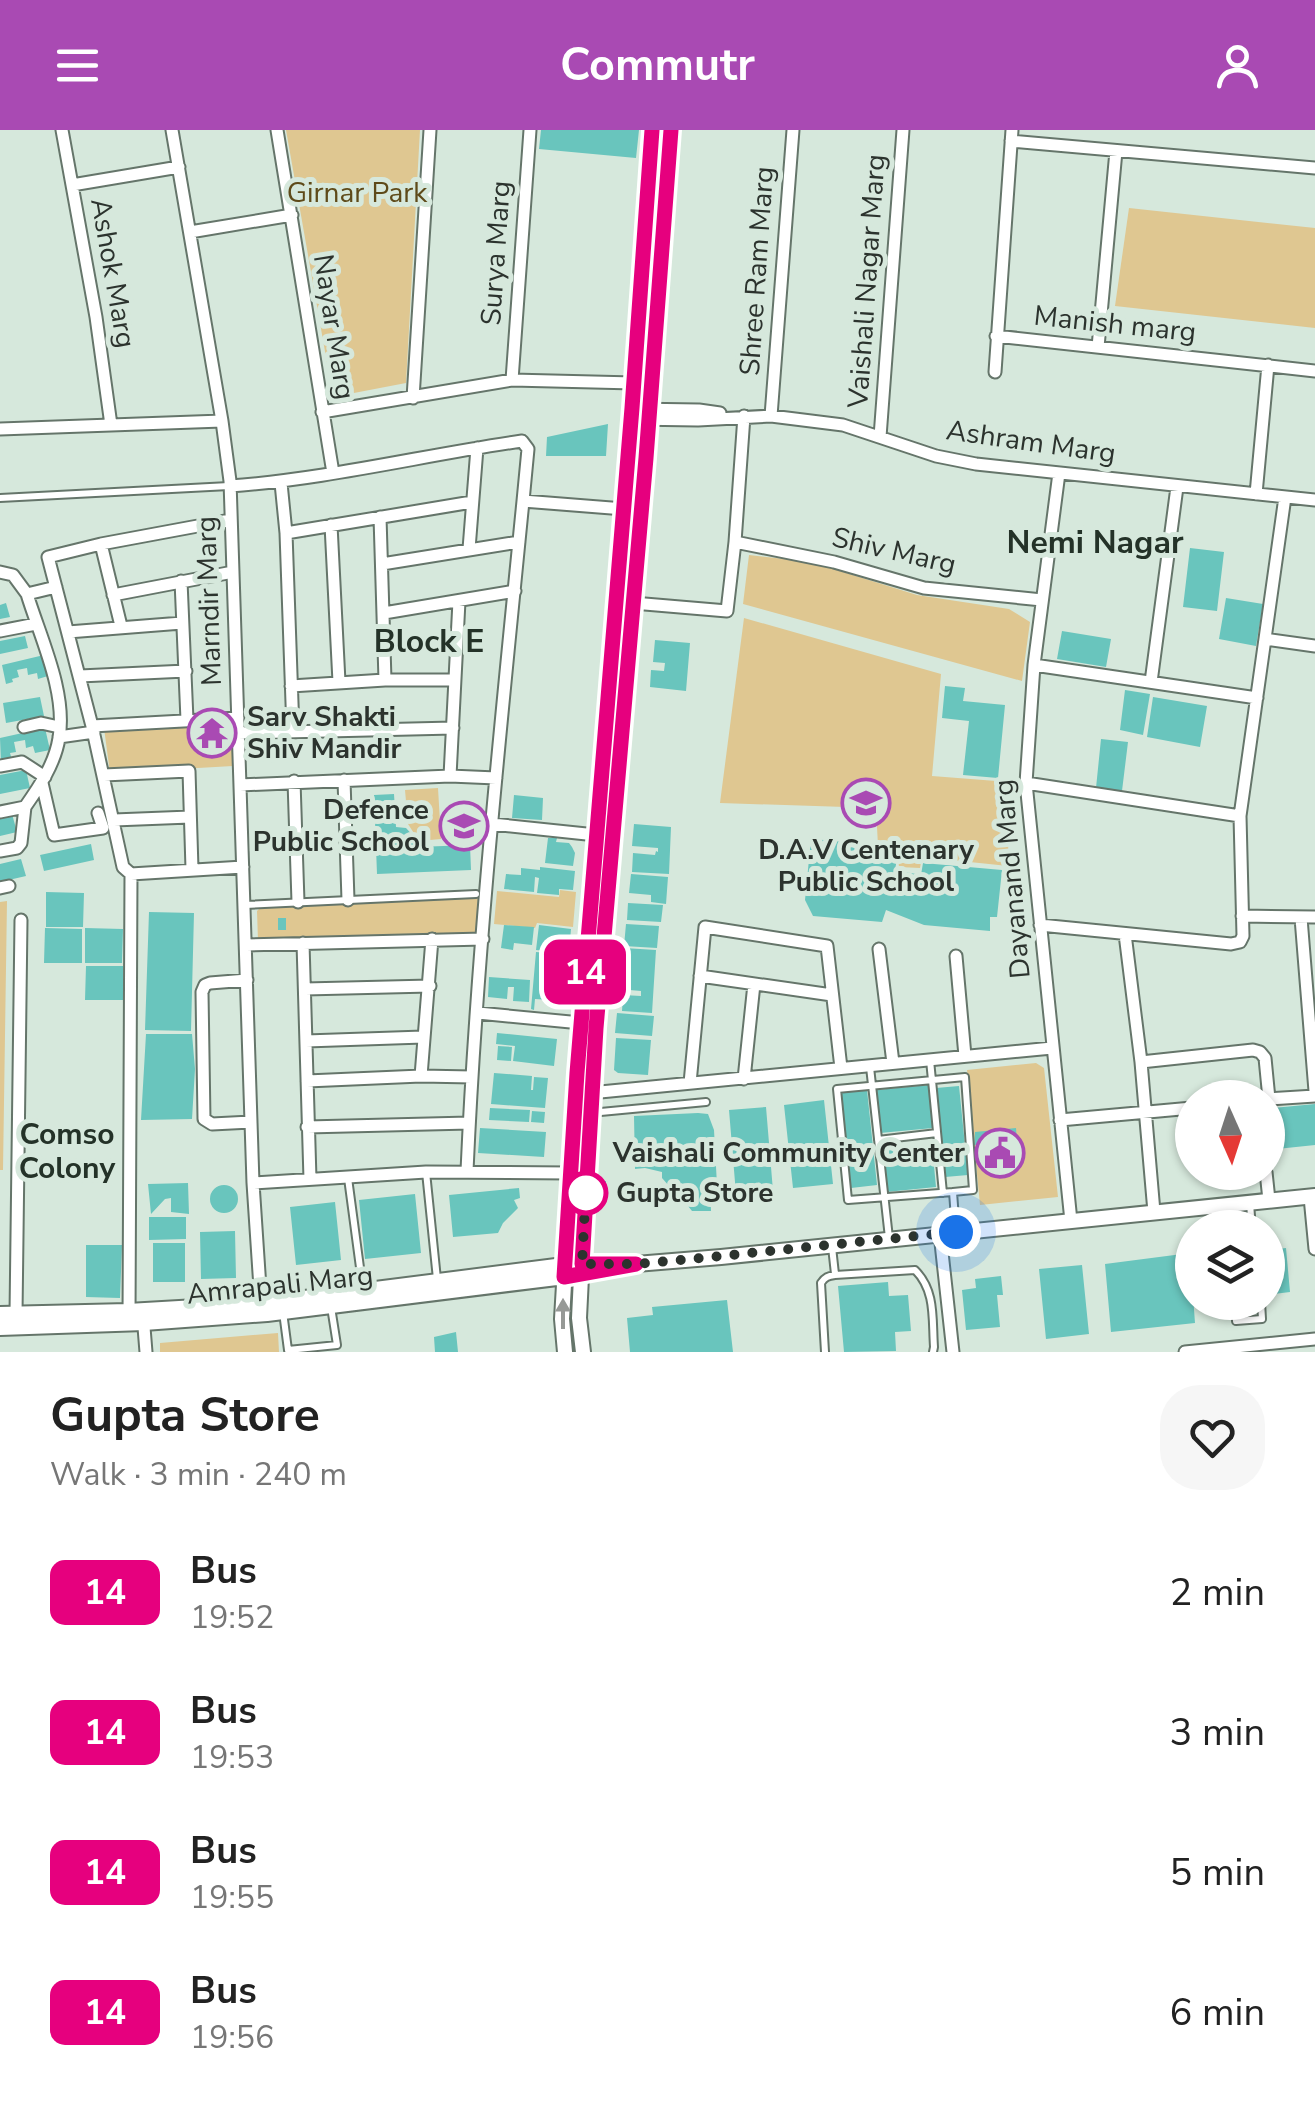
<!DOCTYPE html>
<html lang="en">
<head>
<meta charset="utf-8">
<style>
	:root { --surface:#fff; --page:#f6f6f6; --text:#222; --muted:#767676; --accent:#a94ab3 }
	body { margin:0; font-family:"Nunito Sans",sans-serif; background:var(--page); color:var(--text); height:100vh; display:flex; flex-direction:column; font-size:38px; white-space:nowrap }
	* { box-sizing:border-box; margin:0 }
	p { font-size:32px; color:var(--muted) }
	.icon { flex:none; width:55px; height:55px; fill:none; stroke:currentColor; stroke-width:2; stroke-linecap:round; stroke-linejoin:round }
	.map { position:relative; height:1222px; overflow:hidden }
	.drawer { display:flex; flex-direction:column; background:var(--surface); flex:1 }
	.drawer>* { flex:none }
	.badge { padding:0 20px; border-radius:15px; font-size:35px; line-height:65px }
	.needle { width:65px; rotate:177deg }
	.tools { position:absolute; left:1175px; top:950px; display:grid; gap:20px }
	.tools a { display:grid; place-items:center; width:110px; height:110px; border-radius:50%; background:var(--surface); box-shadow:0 2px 8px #0004; font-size:50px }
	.you { position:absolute; width:50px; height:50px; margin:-25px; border:8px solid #fff; border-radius:50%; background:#1a73e8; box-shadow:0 0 0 15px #1a73e833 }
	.map>.badge { position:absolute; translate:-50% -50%; box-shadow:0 0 0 5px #fff }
	.round { display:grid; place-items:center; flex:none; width:105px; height:105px; border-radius:40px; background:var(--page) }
	.head { display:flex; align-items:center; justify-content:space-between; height:170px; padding:0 50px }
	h1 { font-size:48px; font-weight:700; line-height:75px }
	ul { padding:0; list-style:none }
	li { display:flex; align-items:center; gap:30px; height:140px; padding:0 50px }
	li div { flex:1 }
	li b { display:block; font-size:38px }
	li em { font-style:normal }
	li .badge { min-width:110px; font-weight:700; text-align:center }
	header { display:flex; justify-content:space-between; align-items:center; height:130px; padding:0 50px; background:var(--accent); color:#fff; font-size:45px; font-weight:700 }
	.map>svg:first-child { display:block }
</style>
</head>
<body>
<header><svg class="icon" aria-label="menu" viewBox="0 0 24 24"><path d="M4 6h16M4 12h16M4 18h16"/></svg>Commutr<svg class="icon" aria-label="person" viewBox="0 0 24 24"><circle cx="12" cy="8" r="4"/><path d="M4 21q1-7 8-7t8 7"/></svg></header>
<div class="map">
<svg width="1315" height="1222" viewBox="0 0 1315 1222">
	<rect width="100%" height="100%" fill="#d6e8dc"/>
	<path fill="#dfc791" d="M 286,0 L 420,0 L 406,253 L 333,267 Z
		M 1129,78 L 1315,98 L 1315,198 L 1115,176 Z
		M 749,425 L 811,432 L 917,465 L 1009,479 L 1030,492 L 1022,551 L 743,474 Z
		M 744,488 L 941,544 L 932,646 L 1009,652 L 1008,736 L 922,727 L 920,738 L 899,737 L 898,727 L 878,716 L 876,678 L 720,673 Z
		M 192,592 L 194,615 L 233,616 L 233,636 L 110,643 L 104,598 Z
		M 438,658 L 441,709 L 419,711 L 408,694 L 405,660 Z
		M 560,760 L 576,762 L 573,797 L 537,793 L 535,798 L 494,794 L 497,761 L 559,767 Z
		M 478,768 L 477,803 L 258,811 L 257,781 L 261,777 Z
		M 7,771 L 3,1040 L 0,1040 L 0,772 Z
		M 1036,933 L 1044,938 L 1058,1067 L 980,1075 L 967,940 Z
		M 278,1203 L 279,1222 L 160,1222 L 160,1213 Z"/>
	<path fill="#69c5bd" d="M 541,0 L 639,0 L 636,28 L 539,19 Z
		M 608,294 L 606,326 L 546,326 L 547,307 Z
		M 1190,418 L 1224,422 L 1217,481 L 1183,477 Z
		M 1226,468 L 1263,474 L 1256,516 L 1219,509 Z
		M 6,473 L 10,487 L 0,489 L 0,475 Z
		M 1062,501 L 1111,509 L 1106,537 L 1057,529 Z
		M 25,506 L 28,518 L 0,524 L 0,511 Z
		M 655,510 L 690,513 L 686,561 L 650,557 L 651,540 L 664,541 L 665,533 L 653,532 Z
		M 44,525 L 48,546 L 38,549 L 37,543 L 28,545 L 27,538 L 17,540 L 19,547 L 12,549 L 13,552 L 6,554 L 2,535 Z
		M 945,556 L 965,558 L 963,571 L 1005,575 L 998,648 L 963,645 L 969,591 L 942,588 Z
		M 1125,560 L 1150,564 L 1143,605 L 1120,600 Z
		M 40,567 L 44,586 L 6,593 L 3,573 Z
		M 1153,567 L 1207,576 L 1200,617 L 1147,607 Z
		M 229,591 L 230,613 L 196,614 L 194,592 Z
		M 45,598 L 50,620 L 35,623 L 33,616 L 26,618 L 25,610 L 14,612 L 16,622 L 10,623 L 12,630 L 1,633 L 0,608 Z
		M 1101,609 L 1128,612 L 1122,661 L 1096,658 Z
		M 26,640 L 30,658 L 0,664 L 0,645 Z
		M 394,664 L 396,697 L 406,698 L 416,709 L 417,717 L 470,715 L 471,740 L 377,744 L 374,665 Z
		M 514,665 L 543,668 L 542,690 L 512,688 Z
		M 12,684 L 17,702 L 0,706 L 0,687 Z
		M 634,694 L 671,697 L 669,744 L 632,742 L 633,723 L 655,725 L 656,721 L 658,722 L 658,718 L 632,716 Z
		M 548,708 L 557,708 L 556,712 L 569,713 L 572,717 L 575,723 L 573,736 L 545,733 Z
		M 811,709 L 873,714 L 874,726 L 897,729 L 895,740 L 921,745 L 923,733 L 1002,740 L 997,787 L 990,787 L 990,801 L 924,795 L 886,780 L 882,792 L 813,786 L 805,770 Z
		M 91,714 L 94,730 L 44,741 L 40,725 Z
		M 21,729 L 26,746 L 0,752 L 0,734 Z
		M 540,737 L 575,741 L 573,760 L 559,759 L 559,765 L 537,763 L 539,748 L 535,747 L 534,762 L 504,759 L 506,744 L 521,745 L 521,738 L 540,740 Z
		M 631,744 L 668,747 L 666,774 L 651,772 L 651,765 L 629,763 Z
		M 46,762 L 84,763 L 83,797 L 46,797 Z
		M 628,773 L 663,775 L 661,792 L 627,790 Z
		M 149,782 L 194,783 L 191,901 L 145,900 Z
		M 278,788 L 286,788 L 286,800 L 278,800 Z
		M 626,794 L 659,796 L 657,818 L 624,816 Z
		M 504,795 L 534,797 L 532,815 L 514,813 L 513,820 L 501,818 Z
		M 539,795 L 571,799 L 569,823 L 536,820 Z
		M 45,798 L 82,799 L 82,833 L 44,833 Z
		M 85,798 L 123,799 L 122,833 L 85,833 Z
		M 624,818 L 656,820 L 652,883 L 622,881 L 623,865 L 641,866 L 641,861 L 618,859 L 619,835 L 623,836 Z
		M 536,822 L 569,825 L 567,844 L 548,842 L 547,847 L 567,849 L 565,871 L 535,869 L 534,880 L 531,879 Z
		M 86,836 L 123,836 L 123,870 L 85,870 Z
		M 489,847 L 530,850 L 529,872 L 513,871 L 514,857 L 508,857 L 507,869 L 488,867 Z
		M 617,883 L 654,886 L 652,906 L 615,903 Z
		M 497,903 L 557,909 L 554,936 L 513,931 L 515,916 L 496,914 Z
		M 146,904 L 192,904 L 195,939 L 192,989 L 141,990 Z
		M 616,908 L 651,910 L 648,945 L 618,943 L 614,940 Z
		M 498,916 L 512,917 L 511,931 L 497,930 Z
		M 494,943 L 532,946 L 531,960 L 533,960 L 534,947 L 548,948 L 545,978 L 491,974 Z
		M 929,955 L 933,998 L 880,1003 L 876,960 Z
		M 959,956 L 968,1045 L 945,1047 L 936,958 Z
		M 867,960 L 877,1055 L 851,1058 L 841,963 Z
		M 824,970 L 833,1054 L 793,1058 L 784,975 Z
		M 1315,974 L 1315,1015 L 1277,1019 L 1273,978 Z
		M 766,977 L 773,1061 L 736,1064 L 729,980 Z
		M 490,978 L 530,980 L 529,992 L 489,990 Z
		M 532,981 L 545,982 L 544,993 L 531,992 Z
		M 698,983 L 708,984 L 714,1000 L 717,1055 L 710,1060 L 711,1081 L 692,1081 L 680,1066 L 679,1056 L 669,1056 L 662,1048 L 662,1042 L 645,1038 L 635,1039 L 634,986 Z
		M 480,998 L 546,1002 L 544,1027 L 478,1023 Z
		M 1016,998 L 1017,1011 L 1012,1011 L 1012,1032 L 1018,1031 L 1019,1040 L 988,1043 L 987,1014 L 974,1015 L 975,1002 Z
		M 932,1015 L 936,1057 L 886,1062 L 882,1020 Z
		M 599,1051 L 606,1051 L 606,1065 L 599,1065 Z
		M 188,1053 L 189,1084 L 171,1082 L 171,1068 L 165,1069 L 151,1084 L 148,1054 Z
		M210 1069a14 14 0 1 1 28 0a14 14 0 1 1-28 0Z
		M 519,1058 L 520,1068 L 514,1070 L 518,1078 L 503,1093 L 498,1103 L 453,1107 L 449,1065 Z
		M 415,1064 L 421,1123 L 365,1129 L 359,1070 Z
		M 335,1072 L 341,1130 L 296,1135 L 290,1077 Z
		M 149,1087 L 186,1087 L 186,1109 L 149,1110 Z
		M 235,1101 L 236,1148 L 201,1149 L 200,1102 Z
		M 153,1113 L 185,1113 L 185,1152 L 153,1152 Z
		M 86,1115 L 122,1115 L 120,1168 L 86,1167 Z
		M 1286,1118 L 1290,1162 L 1274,1164 L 1273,1156 L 1268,1156 L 1268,1120 Z
		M 1190,1123 L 1195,1193 L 1111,1202 L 1105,1134 Z
		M 1082,1135 L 1089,1204 L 1046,1209 L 1039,1139 Z
		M 1001,1146 L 1003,1165 L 997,1165 L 1000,1197 L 966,1200 L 962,1160 L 976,1158 L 975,1149 Z
		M 888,1152 L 889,1166 L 908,1165 L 911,1201 L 895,1202 L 896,1221 L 844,1222 L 838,1156 Z
		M 727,1170 L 733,1222 L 630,1222 L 627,1188 L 653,1185 L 652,1177 Z
		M 456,1202 L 458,1222 L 435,1222 L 434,1207 Z"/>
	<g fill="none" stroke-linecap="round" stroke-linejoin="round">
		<g stroke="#65756a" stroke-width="10">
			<path id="service" d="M 0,368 L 229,356
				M 245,775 L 476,764
				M 930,930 L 943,1063
				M 870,937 L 889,1108
				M 590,983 L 706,972
				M 878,1010 L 937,1003
				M 426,1042 L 437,1149
				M 348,1048 L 363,1160
				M 953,1062 L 973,1060 L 965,947 L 837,959 L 848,1070 L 953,1062 L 956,1102
				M 1250,1074 L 1252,1098
				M 832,1117 L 835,1144
				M 1235,1172 L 1236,1191 L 1262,1189 L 1261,1172
				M 283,1182 L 288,1220 L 337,1215 L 331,1177
				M 825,1222 L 821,1153 C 825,1147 828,1146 835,1145 L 915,1140 C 936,1161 932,1189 934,1217 L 933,1222"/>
		</g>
		<g stroke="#65756a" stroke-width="15">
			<path id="minor" d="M 62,0 L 96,187 L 111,295
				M 172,0 L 222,291 L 230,351 L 253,1053 L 260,1158 L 267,1180
				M 277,0 L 333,343
				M 1011,11 L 1315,38
				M 72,55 L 179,37
				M 190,102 L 292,85
				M 996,206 L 1315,241
				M 1098,217 L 1116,21
				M 995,242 L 1012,0
				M 512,250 L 530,0
				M 413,268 L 430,0
				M 632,279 L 699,280 L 720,283
				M 322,282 L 512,250 L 634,253
				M 771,286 L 793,0
				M 631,289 L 698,290 L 771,286 L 843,295 L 936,326 L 976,334 L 1315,370
				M 0,299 L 222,291
				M 880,307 L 903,0
				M 1059,343 L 1034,535 L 1026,653 L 1071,1091
				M 281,353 L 286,403 L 293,601
				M 230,356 C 328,349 424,325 522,311 L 528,319 L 523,371 C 501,594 477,817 467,1041
				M 1256,364 L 1268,235
				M 523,371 L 624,379
				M 380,387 L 385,550
				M 331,395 L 339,552
				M 286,403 L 472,372
				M 735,412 L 834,432 L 924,458 L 1042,470
				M 101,414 L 121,496
				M 469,419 L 477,318
				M 382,434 L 519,412
				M 0,442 L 13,445 L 27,464
				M 181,451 L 187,590
				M 113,465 L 233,442
				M 633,473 L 727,481 L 735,412 L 744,286
				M 384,483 L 515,461
				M 0,501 L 36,494
				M 68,502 L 182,493
				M 1265,509 L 1315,516
				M 1034,535 L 1257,568
				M 80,546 L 186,541
				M 1151,552 L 1177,357
				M 291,556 L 385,550 L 454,550
				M 92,596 L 238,588
				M 24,597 L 41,593 L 59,597
				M 239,603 L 453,598
				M 59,607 L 94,602
				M 0,636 L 22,632 L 45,647
				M 104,645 L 189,641 L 192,739
				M 450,646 L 459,471
				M 344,650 L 348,770
				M 294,651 L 298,772
				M 42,653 L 54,705 L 103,698 L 98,683
				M 1026,653 L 1240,686
				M 240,655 L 450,646 L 496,648
				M 0,682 L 25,677 C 39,657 55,634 59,608 C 67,562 40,507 27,464 L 56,457
				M 114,690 L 190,687
				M 492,694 L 596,705
				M 0,721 L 17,718 L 21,713 L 25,677
				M 131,744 L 243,737
				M 0,758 L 9,756
				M 1242,786 L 1315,787
				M 1301,788 L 1315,961
				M 1040,795 L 1231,814 L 1240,812 L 1243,806 L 1240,686 L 1285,367
				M 1125,804 L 1141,932 L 1154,1082
				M 303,813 L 310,1049
				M 246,815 L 483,809
				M 879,819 L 893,933
				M 956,826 L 965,926
				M 700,846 L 832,865
				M 247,850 L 210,853 L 205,855 L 202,862 L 204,989 L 212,994 L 251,992
				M 305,859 L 430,856
				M 478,883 L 581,893
				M 306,911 L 423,907
				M 1141,932 L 1253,920 L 1260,922 L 1265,928 L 1269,969
				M 421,946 L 432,809
				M 744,949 L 754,854
				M 307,951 L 421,946 L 472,947
				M 690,953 L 705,797 L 827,816 L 841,938
				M 590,963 L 1052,918
				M 1268,969 L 1315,966
				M 1060,990 L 1192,978
				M 307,997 L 469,993
				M 1266,1042 L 1269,1070
				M 253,1053 L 426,1042 L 570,1043
				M 1310,1067 L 1315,1119
				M 940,1104 L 953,1222
				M 16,1184 L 21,790
				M 143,1185 L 146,1222
				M 129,1189 L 131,744 L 123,737 L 92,596 L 48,427 L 101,414 L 230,390
				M 1185,1222 L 1315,1209"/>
		</g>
		<g stroke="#65756a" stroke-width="18">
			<path id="tertiary" d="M 0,1184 L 128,1181 L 265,1173 L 564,1135 L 636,1134 L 721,1127 L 1315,1066
				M 0,1198 L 144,1193 L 267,1184 L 581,1145 L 611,1139
				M 565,1222 L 562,1189 L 576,950 L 632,279 L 652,0
				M 583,1222 L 579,1188 L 590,963 L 650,280 L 671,0"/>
		</g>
		<use href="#service" stroke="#fff" stroke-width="6"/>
		<use href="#minor" stroke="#fff" stroke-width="11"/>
		<use href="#tertiary" stroke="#fff" stroke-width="14"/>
	</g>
	<defs><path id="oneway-solid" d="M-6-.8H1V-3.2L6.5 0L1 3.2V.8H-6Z" transform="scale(2.5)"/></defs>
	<use fill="#969996" href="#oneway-solid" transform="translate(563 1184) rotate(-90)"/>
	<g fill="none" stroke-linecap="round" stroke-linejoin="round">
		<g stroke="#fff" stroke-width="22">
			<path id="line" d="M 652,0 L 632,278 L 577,943 L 564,1147 L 636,1134 L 582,1134 L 596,898 L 646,328 L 671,0"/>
		</g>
		<use href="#line" stroke="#e6007e" stroke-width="15"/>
		<path stroke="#2c332e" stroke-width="10" stroke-dasharray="0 18" d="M 586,1063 L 586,1058 L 582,1134 L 636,1134 L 692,1129 L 956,1102"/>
	</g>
	<defs>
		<g id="temple-ring" transform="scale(2.5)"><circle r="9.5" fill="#d6e8dc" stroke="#a94ab3" stroke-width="1.5"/><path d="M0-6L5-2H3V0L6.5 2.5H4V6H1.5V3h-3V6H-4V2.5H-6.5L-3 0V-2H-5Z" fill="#a94ab3"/></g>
		<g id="school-ring" transform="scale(2.5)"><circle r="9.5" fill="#d6e8dc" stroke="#a94ab3" stroke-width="1.5"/><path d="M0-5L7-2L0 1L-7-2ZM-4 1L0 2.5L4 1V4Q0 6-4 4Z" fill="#a94ab3"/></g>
		<g id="civic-ring" transform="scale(2.5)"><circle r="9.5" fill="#d6e8dc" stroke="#a94ab3" stroke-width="1.5"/><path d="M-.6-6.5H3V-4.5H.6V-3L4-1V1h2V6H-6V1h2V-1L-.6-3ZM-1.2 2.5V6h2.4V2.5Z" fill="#a94ab3"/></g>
	</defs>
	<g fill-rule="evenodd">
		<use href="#temple-ring" x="212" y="603"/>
		<use href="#school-ring" x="866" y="673"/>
		<use href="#school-ring" x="464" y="696"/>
		<use href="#civic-ring" x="1000" y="1023"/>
	</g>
	<circle fill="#fff" stroke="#e6007e" stroke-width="5" cx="586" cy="1063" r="20"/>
	<g text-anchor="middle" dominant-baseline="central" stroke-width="10" stroke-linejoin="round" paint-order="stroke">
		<g font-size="28" fill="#5e4a19" stroke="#d6e8dc">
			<text x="357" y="63">Girnar Park</text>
		</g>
		<g font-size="28" fill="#2c332e" stroke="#d6e8dc">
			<text transform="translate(496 123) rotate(-86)">Surya Marg</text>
			<text transform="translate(757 141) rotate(-86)">Shree Ram Marg</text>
			<text transform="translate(113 143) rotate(80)">Ashok Marg</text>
			<text transform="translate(867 151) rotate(-86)">Vaishali Nagar Marg</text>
			<text transform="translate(1115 194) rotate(6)">Manish marg</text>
			<text transform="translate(334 197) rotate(81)">Nayar Marg</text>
			<text transform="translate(1031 312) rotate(8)">Ashram Marg</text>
			<text transform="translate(894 421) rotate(13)">Shiv Marg</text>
			<text transform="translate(209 471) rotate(-92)">Marndir Marg</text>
			<text transform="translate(1012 749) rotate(-95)">Dayanand Marg</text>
			<text transform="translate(280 1155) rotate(-6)">Amrapali Marg</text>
		</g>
		<g font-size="28" font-weight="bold" fill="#2c332e" stroke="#d6e8dc" text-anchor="end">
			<text x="247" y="587" text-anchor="start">Sarv Shakti<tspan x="247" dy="32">Shiv Mandir</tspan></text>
			<text x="429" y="680">Defence<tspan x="429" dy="32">Public School</tspan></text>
			<text x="866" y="720" text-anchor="middle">D.A.V Centenary<tspan x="866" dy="32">Public School</tspan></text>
			<text x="965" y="1023">Vaishali Community Center</text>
		</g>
		<g font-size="28" font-weight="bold" fill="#2c332e" stroke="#d6e8dc" text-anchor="start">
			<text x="616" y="1063">Gupta Store</text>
		</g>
		<g font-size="30" font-weight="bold" fill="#243228" stroke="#d6e8dc">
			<text x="67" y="1004">Comso<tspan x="67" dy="34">Colony</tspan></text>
		</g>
		<g font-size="32" font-weight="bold" fill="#243228" stroke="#d6e8dc">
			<text x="1095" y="412">Nemi Nagar</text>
			<text x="429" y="511">Block E</text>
		</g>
	</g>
</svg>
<div class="tools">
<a><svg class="needle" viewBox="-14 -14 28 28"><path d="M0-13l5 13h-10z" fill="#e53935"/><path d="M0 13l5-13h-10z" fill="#767676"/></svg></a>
<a><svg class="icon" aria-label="layers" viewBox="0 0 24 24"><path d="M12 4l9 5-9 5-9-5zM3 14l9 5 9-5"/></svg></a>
</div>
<div class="you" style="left:956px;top:1102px"></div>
<b class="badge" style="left:585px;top:842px;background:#e6007e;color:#fff">14</b>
</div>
<section class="drawer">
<div class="head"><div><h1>Gupta Store</h1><p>Walk · 3 min · 240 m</p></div><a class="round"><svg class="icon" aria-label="heart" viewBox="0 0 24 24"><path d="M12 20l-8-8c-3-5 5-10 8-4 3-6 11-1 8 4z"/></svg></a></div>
<ul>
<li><span class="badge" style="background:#e6007e;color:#fff">14</span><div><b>Bus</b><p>19:52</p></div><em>2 min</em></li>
<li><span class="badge" style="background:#e6007e;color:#fff">14</span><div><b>Bus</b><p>19:53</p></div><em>3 min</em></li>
<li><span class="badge" style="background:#e6007e;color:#fff">14</span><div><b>Bus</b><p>19:55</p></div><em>5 min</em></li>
<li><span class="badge" style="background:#e6007e;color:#fff">14</span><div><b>Bus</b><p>19:56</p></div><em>6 min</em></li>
</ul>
</section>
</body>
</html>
